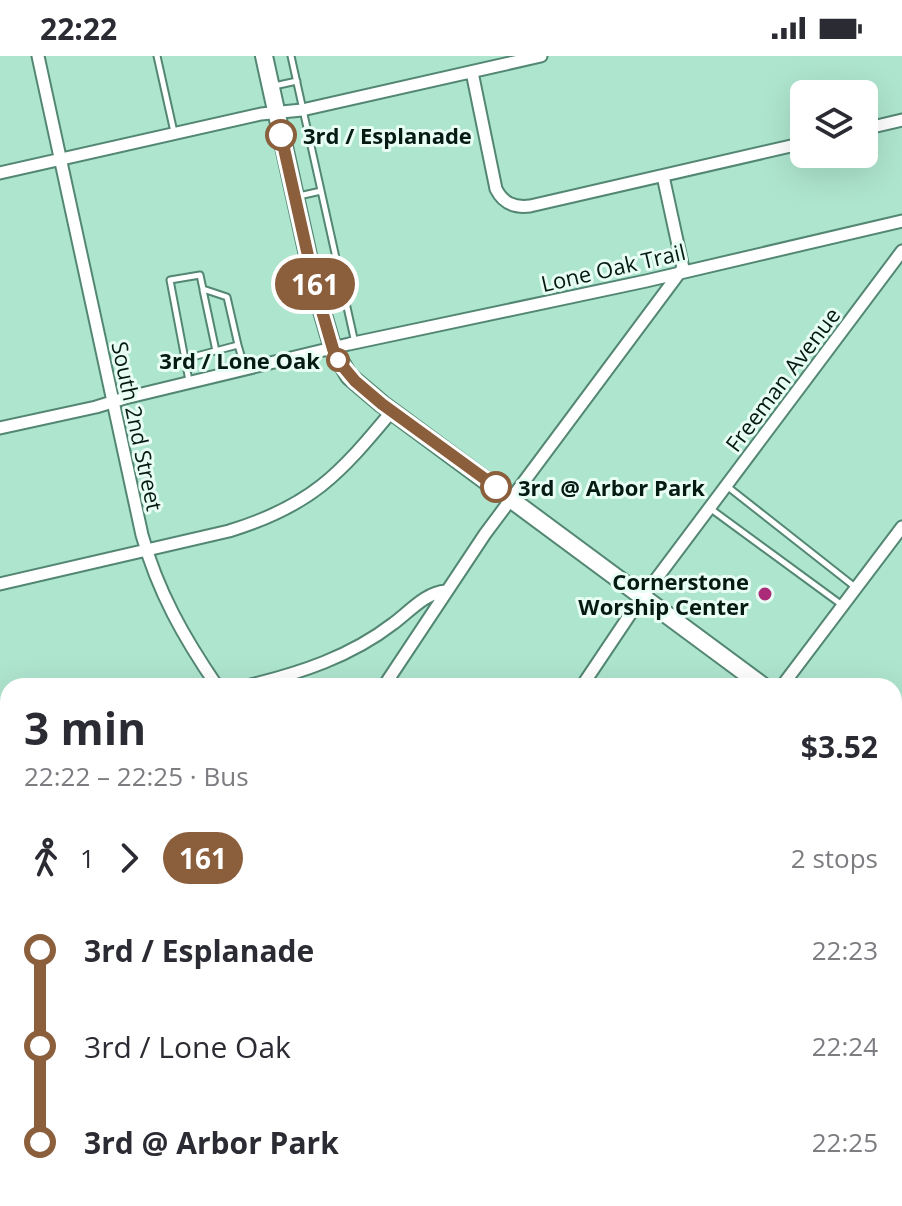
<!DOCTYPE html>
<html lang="en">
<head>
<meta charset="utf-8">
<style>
	:root { --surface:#fff; --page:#f7f7f7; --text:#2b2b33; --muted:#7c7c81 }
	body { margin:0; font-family:"Open Sans",sans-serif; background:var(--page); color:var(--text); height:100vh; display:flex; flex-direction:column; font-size:30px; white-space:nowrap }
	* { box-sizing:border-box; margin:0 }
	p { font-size:26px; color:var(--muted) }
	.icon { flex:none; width:44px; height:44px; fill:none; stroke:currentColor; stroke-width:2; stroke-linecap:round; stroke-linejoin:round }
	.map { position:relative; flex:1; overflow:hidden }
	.sheet { position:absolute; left:0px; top:622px; width:902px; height:528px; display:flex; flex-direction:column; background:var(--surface); border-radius:24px 24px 0 0; box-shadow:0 8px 32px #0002 }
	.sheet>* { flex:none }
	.badge { padding:0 16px; border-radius:26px; font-size:28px; line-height:52px }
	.buttons { position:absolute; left:790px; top:24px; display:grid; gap:16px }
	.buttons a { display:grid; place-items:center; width:88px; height:88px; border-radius:12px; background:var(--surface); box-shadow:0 8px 32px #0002; font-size:40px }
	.map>.badge { position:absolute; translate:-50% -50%; box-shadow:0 0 0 4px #fff }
	.legs { display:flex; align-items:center; gap:12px; height:88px; padding:0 24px; font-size:26px }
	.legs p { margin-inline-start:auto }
	.summary { display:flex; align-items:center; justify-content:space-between; height:136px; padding:0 24px }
	h1 { font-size:44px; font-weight:700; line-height:60px }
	ul { padding:0 24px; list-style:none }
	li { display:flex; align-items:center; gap:28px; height:96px; font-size:30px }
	li i { display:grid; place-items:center; width:12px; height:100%; margin:0 10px; background:currentColor }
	li i::after { content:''; width:20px; height:20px; margin:-10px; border:6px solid; border-radius:50%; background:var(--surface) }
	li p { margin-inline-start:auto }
	li:first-child i { background:linear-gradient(#0000 50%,currentColor 0) }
	li:last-child i { background:linear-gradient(currentColor 50%,#0000 0) }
	.status { display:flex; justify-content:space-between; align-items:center; height:56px; padding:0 40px; background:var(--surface); direction:ltr }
	.status svg { height:22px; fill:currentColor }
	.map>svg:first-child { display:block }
</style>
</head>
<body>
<div class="status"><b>22:22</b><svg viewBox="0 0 49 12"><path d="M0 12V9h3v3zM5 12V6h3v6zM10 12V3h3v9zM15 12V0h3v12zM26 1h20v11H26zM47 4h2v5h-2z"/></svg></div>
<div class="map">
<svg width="902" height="1150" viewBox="0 0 902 1150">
	<rect width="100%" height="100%" fill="#aee5cf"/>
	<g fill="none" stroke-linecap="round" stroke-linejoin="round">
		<g stroke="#538773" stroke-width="9">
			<path id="lane" d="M 157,0 L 174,76
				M 291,0 L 355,287
				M 274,30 L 297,25
				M 299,140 L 321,135
				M 203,234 L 216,295
				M 185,303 L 170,224 L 200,219 L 203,233 L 227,241 L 238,289
				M 189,325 L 185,303 L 238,289 L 245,313
				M 728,431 L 855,531
				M 711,453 L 842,549"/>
		</g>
		<g stroke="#538773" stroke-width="15">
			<path id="street" d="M 38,0 L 142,479 C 158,536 184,582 217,630
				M 472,16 L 496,133 C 503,147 514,152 530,150 L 804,87
				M 864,73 L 902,64
				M 0,117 L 261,58 L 302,54 L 541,0
				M 0,372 L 96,351 L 125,342 L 349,288 L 646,225 L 902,165
				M 0,528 L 229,475 C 311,450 339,419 392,355
				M 247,630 C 300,617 350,601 394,567 C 409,556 426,536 446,535
				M 384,630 L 485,478 L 683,212 L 663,120
				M 582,630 L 633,554 L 902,195
				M 782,630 L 902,471
				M 0,687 L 8,685
				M 894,754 L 902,744
				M 894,1028 L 902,1017
				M 0,1046 L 8,1051
				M 37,1142 L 39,1150
				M 173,1150 L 208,1142
				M 601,1150 L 606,1142
				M 802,1150 L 808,1142"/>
		</g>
		<g stroke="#538773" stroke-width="20">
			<path id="secondary" d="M 264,0 L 315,231 L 333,293 L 349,320 L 382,348 L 763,630
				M 894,729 L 902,735
				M 0,855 L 8,860
				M 502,1142 L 516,1150"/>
		</g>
		<use href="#lane" stroke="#fff" stroke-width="5"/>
		<use href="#street" stroke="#fff" stroke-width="11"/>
		<use href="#secondary" stroke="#fff" stroke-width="16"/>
	</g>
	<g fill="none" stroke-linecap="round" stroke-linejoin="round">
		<g stroke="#fff" stroke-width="18">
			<path id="line-1" d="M 281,79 L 315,231 L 333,293 L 340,307 L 355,325 L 382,348 L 496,431"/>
		</g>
		<use href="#line-1" stroke="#8b5e3c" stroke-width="12"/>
	</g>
	<g fill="#fff" stroke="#8b5e3c" stroke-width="4">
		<circle cx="281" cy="79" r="14"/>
		<circle cx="338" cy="304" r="10"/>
		<circle cx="496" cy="431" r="14"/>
	</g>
	<circle fill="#ab2b79" stroke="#e8fef5" stroke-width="3" cx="765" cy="538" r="8"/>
	<g text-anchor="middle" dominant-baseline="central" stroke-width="6" stroke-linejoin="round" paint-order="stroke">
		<g font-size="22" font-weight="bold" fill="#051a13" stroke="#e8fef5" text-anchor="start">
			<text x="303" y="79">3rd / Esplanade</text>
			<text x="320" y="304" text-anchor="end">3rd / Lone Oak</text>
			<text x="518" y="431">3rd @ Arbor Park</text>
		</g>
		<g font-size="22" fill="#051a13" stroke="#e8fef5">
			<text transform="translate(613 211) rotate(-13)">Lone Oak Trail</text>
			<text transform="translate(782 323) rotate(-53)">Freeman Avenue</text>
			<text transform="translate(138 370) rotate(78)">South 2nd Street</text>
		</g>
		<g font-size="22" font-weight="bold" fill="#051a13" stroke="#e8fef5" text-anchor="end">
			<text x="749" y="525">Cornerstone<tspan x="749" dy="25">Worship Center</tspan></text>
		</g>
	</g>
</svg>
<div class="buttons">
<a><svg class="icon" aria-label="layers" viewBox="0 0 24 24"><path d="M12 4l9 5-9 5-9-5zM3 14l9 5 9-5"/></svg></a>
</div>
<b class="badge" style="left:315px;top:228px;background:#8b5e3c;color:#fff">161</b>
<section class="sheet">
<div class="summary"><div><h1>3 min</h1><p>22:22 – 22:25 · Bus</p></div><b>$3.52</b></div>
<div class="legs"><svg class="icon" aria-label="walk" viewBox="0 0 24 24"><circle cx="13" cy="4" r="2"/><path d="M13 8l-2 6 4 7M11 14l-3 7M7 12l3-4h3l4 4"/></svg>1<svg class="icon" aria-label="forward" viewBox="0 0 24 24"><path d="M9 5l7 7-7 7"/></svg><b class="badge" style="background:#8b5e3c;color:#fff">161</b><p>2 stops</p></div>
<ul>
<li><i style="color:#8b5e3c"></i><b>3rd / Esplanade</b><p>22:23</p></li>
<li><i style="color:#8b5e3c"></i><span>3rd / Lone Oak</span><p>22:24</p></li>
<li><i style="color:#8b5e3c"></i><b>3rd @ Arbor Park</b><p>22:25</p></li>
</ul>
</section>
</div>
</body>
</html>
